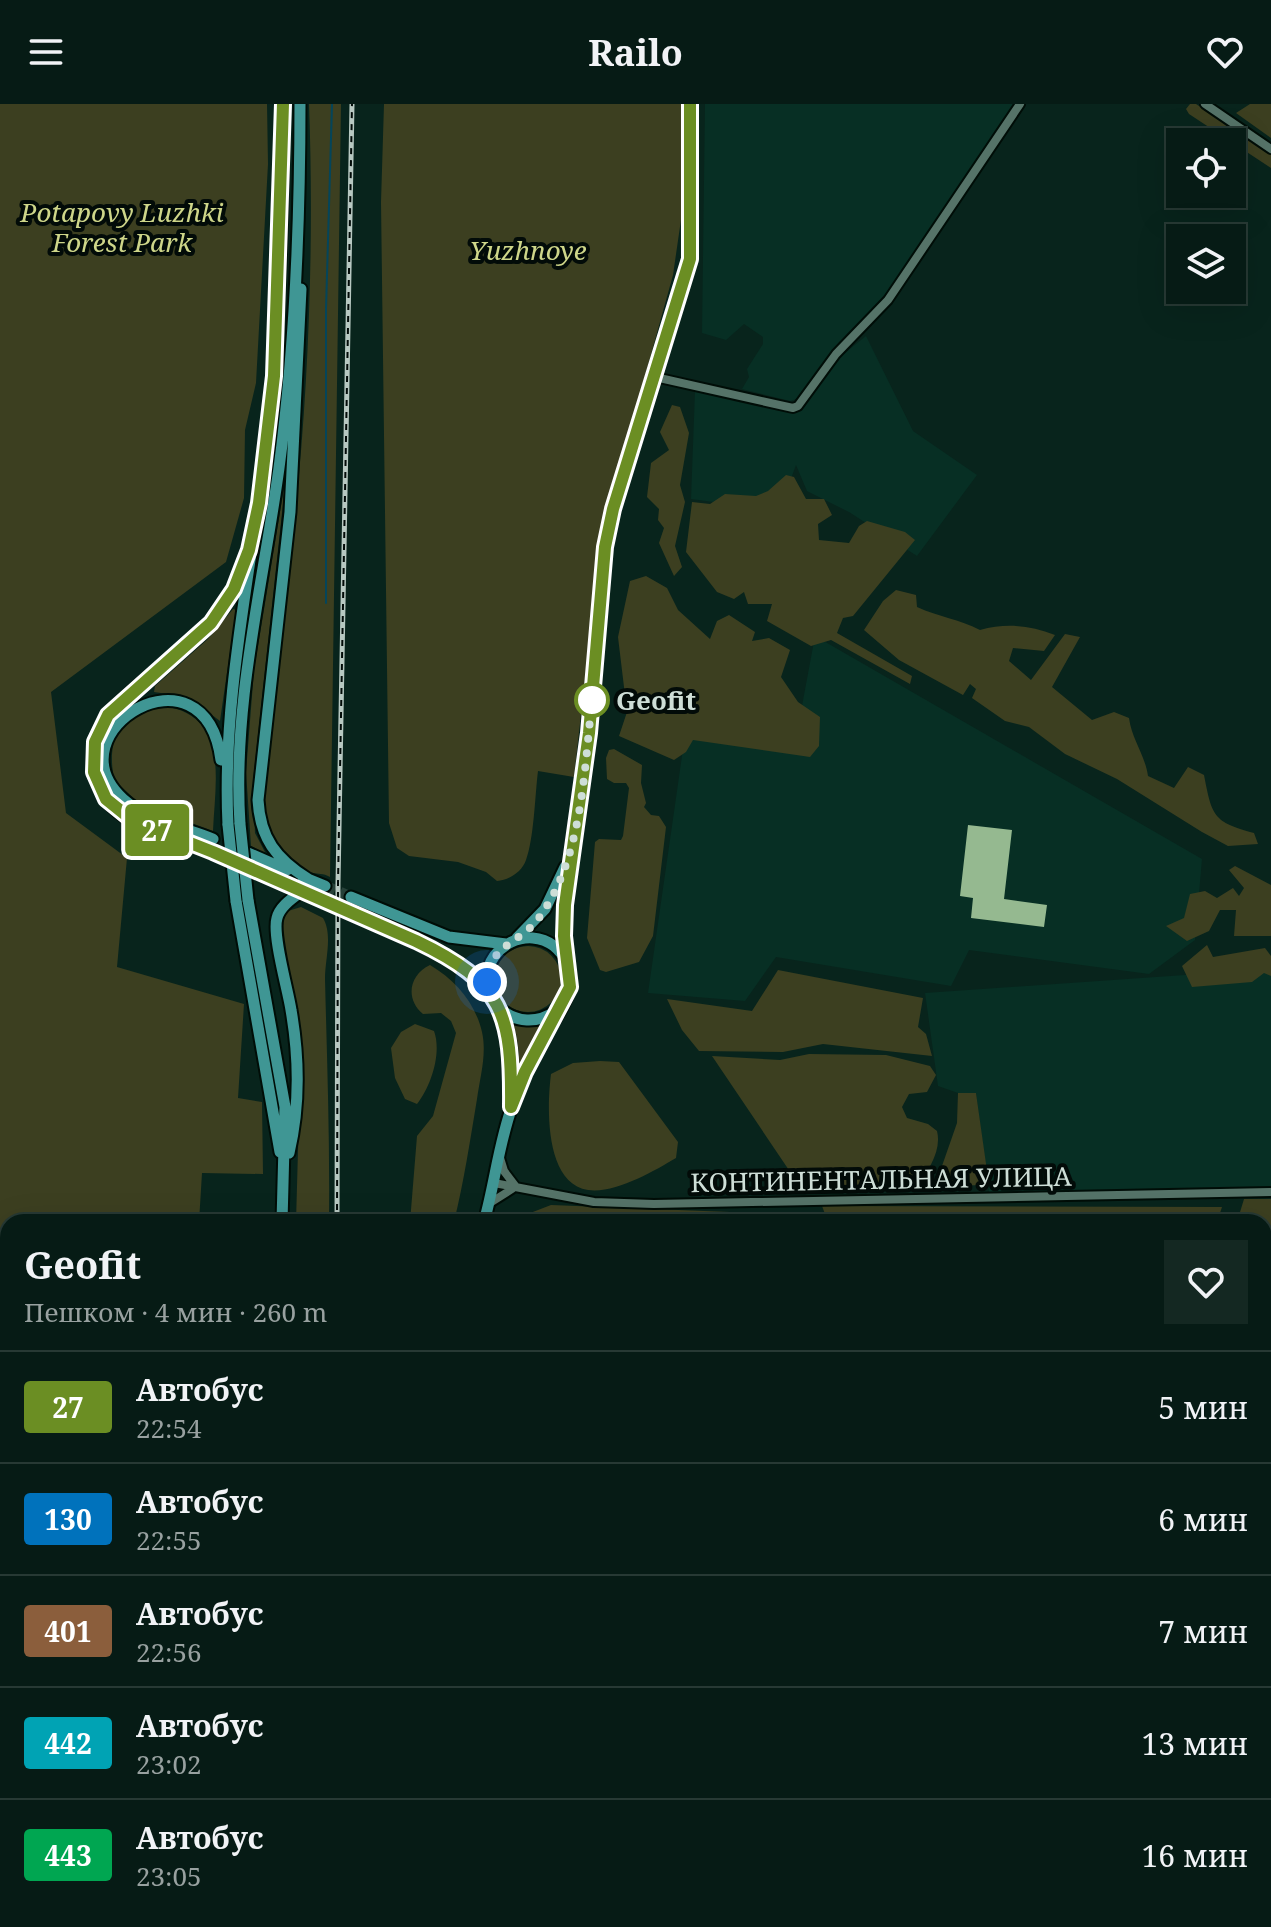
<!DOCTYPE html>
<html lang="ru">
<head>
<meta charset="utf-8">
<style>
	:root { --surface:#061b15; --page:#142822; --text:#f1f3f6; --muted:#98a1a0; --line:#273934 }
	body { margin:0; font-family:"Noto Serif",serif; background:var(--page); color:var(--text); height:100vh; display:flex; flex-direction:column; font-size:30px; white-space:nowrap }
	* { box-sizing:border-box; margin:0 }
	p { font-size:26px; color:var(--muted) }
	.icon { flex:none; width:44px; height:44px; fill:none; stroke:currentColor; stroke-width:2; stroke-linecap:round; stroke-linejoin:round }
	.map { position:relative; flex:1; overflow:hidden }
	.side { position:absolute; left:0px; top:1110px; width:1272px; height:714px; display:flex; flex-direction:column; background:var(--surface); border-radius:24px 24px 0 0; box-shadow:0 8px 32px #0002,0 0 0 2px var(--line) }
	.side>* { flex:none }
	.badge { padding:0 16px; border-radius:6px; font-size:28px; line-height:52px }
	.fabs { position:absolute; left:1166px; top:24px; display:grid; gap:16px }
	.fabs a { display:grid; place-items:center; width:80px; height:80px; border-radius:0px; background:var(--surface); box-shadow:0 8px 32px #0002,0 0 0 2px var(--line); font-size:40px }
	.you { position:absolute; width:40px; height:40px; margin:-20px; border:6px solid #fff; border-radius:50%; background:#1a73e8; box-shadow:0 0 0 12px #1a73e833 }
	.map>.badge { position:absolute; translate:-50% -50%; box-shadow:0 0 0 4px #fff }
	.round { display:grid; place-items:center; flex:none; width:84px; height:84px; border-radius:0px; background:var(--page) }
	.headline { display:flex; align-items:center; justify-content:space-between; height:136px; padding:0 24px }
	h1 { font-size:38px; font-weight:700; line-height:60px }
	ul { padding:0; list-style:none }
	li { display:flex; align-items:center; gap:24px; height:112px; padding:0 24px; border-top:2px solid var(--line) }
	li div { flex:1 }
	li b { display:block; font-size:30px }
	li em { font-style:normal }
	li .badge { min-width:88px; font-weight:700; text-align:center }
	header { display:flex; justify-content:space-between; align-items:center; height:104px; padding:0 24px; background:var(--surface); font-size:36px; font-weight:700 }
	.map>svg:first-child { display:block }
</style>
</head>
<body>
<header><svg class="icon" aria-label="menu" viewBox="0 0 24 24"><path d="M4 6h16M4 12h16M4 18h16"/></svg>Railo<svg class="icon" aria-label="heart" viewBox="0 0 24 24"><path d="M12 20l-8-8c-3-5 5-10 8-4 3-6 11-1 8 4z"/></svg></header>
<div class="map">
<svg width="1271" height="1823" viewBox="0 0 1271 1823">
	<rect width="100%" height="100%" fill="#08241c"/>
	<path fill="#072f24" d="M 705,0 L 1015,0 L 885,193 L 851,231 L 840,237 L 802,293 L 790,297 L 742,285 L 749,273 L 747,265 L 763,240 L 763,233 L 744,220 L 726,236 L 702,229 Z
		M 866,232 L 913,327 L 977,371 L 917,452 L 849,408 L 807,387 L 796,361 L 781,402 L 736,401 L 691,395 L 695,287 L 797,307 L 840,253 Z
		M 815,532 L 1202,755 L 1195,836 L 1149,870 L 969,846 L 951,882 L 776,853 L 745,897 L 648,889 L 685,631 L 793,650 Z
		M 1271,865 L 1271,1084 L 989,1088 L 976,989 L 958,989 L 938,982 L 925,889 Z"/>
	<path fill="#3c3f20" d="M 0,0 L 267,0 L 268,60 L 256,279 L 245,326 L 244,394 L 226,458 L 51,588 L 66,709 L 127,754 L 117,863 L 244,900 L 238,994 L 262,998 L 263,1070 L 202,1069 L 199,1118 L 8,1118 L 8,1815 L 0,1806 Z
		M 309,0 L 341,0 L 330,773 C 323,769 318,770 313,769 C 281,765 267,722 264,696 C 268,602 286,507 295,413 C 309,276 314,137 309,0 Z
		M 384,0 L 681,0 L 684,95 L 673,171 L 601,431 L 574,673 L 538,667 C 535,691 534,735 526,756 C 522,768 509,776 497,777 L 486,768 L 458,758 L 409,752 L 397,744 L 389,719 L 381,98 Z
		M 1190,0 L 1196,0 L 1271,50 L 1271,64 L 1189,10 L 1186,5 Z
		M 1250,0 L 1271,0 L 1271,34 L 1236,9 Z
		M 672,301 L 680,303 L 689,329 L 680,381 L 685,398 L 675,442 L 682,463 L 674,472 L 659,439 L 664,424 L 658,416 L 659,405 L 647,393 L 651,359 L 669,346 L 660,328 Z
		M 786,371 L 794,373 L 806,395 L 824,395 L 832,411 L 818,420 L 819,436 L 849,439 L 859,422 L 867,417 L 905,428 L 915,436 L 853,512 L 843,514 L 837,529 L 912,572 L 910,580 L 831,536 L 811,542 L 767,517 L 772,500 L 748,500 L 744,488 L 734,495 L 717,488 L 686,448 L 692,398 L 710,400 L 725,390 L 756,392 L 768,387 Z
		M 286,372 L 253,677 L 255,729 L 266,750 L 251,742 L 246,668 L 254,566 Z
		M 646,472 L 667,484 L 678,506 L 710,535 L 717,517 L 729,511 L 755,528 L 752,537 L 769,534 L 790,546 L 781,573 L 798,598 L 820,613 L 819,642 L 810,653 L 693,636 L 686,648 L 674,656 L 619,632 L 627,608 L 618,533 L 630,477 Z
		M 896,486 L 916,491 L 917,503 C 939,513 959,515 980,526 C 1006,519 1029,521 1055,531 L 1044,547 L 1013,544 L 1009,557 L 1031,576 L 1065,530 L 1080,533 L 1052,583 L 1092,616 L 1114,608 L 1129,614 C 1132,636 1145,651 1148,672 L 1174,684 L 1188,663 L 1204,671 C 1212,712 1213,718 1254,729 L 1258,740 L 1228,742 L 1202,728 L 1117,675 L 1065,650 L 1029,623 L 1005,617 L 972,594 L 976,585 L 970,580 L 963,591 L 899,556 L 864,526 L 883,497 Z
		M 233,505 L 236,506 L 220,617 L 188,593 L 154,588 L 155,582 L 208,535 Z
		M 163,602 C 230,611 215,678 213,727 L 140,700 L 115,677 C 108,653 112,620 137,608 C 145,605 155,604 163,602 Z
		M 614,645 L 642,661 L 641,679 L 646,699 L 644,703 L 651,711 L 659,712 L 666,723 L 653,832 L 639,858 L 606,868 L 600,866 L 587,834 L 595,738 L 599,735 L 621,736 L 623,732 L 629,684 L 626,679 L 614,679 L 607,675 L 606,654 L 609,646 Z
		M 1235,762 L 1271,781 L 1271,832 L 1234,832 L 1236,806 L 1220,806 L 1209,827 L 1187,837 L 1166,822 L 1184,814 L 1190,790 L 1205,787 L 1217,794 L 1233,784 L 1239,792 L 1244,784 L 1229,766 Z
		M 301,803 L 323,814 C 333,831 325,855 325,875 C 327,956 330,1037 329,1118 L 296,1118 L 301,938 L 281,820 L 288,807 Z
		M 1207,841 L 1213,853 L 1265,844 L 1271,852 L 1271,872 L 1264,869 L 1252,878 L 1192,883 L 1182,862 Z
		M495 875a33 33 0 1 1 66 0a33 33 0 1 1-66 0Z
		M 430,861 C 455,876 475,898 482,928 C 487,950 480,973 477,995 C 470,1037 464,1077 454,1118 L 410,1118 L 417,1032 L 433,1012 L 456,929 L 451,917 L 441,909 L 423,910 C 405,895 409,871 430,861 Z
		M 778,866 L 923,894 L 918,923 L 926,930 L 932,952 L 823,940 L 783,948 L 699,947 L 682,926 L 667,895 L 752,907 Z
		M 508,918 L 524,922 L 541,921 L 526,951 L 514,988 Z
		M 415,920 L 434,927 C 442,949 431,982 417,1000 L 405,995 L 395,974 L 391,944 L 401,928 Z
		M 809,950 L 886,951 L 930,962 L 936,971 L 927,988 L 909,990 L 902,1003 L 907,1014 L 928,1020 L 937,1027 C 942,1047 928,1066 918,1083 L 801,1084 L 712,952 L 780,956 Z
		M 600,957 L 619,958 L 678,1038 L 676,1054 C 654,1067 615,1090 588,1086 C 544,1079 547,1001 551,970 L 573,959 Z
		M 958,989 L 976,989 L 989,1081 L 935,1082 L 957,1019 Z
		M 1244,1095 L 1271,1095 L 1271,1721 L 1264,1710 L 1264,1118 L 1237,1118 Z
		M 551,1101 L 730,1108 L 737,1118 L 522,1118 L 525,1111 Z
		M 822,1102 L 1222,1103 L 1217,1118 L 828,1118 Z
		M 72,1816 L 258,1816 L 259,1823 L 74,1823 Z
		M 503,1816 L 795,1816 L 798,1823 L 505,1823 Z
		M 818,1816 L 1198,1816 L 1205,1823 L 813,1823 Z"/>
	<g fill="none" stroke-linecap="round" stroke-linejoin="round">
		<path stroke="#04455a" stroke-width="2" d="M 326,499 L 326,205 L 332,0"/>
	</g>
	<path fill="#95b990" d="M 968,721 L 1012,726 L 1004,795 L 1047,801 L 1044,823 L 971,814 L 973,794 L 960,792 Z"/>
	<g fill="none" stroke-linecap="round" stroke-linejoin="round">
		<path stroke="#264038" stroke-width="11" stroke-dasharray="11 5.5" stroke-linecap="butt" d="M 325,782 L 351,793
			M 325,797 L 352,810"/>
		<g stroke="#000d07" stroke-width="12">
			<path id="minor" d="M 1205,0 L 1271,45
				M 655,273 L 793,304 L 798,302 L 836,250 L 888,196 L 1020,0
				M 500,1054 L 504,1067 L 516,1083
				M 494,1079 L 594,1098 L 654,1100 L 1271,1088
				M 490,1099 L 512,1085
				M 0,1715 L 8,1716
				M 0,1818 L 5,1823
				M 124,1823 L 138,1816"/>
		</g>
		<g stroke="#000d07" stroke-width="15">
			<path id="major" d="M 301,185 L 290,408 L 258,696 C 260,734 276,755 308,775
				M 240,720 C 232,601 263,481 279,364 C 295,244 300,122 300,0
				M 228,721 C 222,599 249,478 264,358 C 280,239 282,120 283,0
				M 213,735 C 185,724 146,716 123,695 C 49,627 205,534 221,656
				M 213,748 C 183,737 143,728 118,708 C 107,699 99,685 95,672 C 77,609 165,567 202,529 C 223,507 239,480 248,451
				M 248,749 L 287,766
				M 251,764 L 325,797
				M 303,773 L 325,782
				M 351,793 L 449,833 L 506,840
				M 248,796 L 285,1003 L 282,1118
				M 236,797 L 280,1048
				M 352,810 L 445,851 L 488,885
				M 517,834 L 545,805 L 565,763
				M 568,861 C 556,784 581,707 589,630 C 597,555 597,480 613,405 L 690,155 L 690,0
				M 499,904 C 516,919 537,920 556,907
				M 289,1049 C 300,1002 299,952 291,906 C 288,886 272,831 277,814 C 280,802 293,794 302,787
				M 484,1118 C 495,1079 499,1037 513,1000 C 519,981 528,962 537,944 C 547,924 568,902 570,879 C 572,865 565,851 554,842 C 528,822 488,841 487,874 C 487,893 502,906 507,924 C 514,949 512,977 511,1003
				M 274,1816 L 275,1823
				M 490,1816 L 493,1823"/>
		</g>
		<use href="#minor" stroke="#557368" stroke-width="8"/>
		<use href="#major" stroke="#3f9694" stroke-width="11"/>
		<g stroke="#b7c8c1" stroke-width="5">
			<path id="rail" d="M 337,1118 L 338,779 L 352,0
				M 403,1816 L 405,1823"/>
		</g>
		<use href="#rail" stroke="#020b08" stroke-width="2" stroke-dasharray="6" stroke-linecap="butt"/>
		<g stroke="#000d07" stroke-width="15" stroke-linecap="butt">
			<path id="major-bridge" d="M 240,720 L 248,796
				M 228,721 L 236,797"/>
		</g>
		<use href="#major-bridge" stroke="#3f9694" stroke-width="11"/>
	</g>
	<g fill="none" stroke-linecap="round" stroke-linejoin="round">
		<g stroke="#fff" stroke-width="18">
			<path id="line" d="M 283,0 L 274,272 L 259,399 L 249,446 L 234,485 L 211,519 L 108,611 L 95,638 L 94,668 L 106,695 L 132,716 L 213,748 L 416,837 C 504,879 512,910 511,1003 L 525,968 L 570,883 L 564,832 L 565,801 L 589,629 L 605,443 L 613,405 L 690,155 L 690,0"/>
		</g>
		<use href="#line" stroke="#6b8e23" stroke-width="12"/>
		<path stroke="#ceded7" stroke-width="8" stroke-dasharray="0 14.4" d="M 487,878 C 488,847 511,841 531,823 C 540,814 546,804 552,793 C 583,735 585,659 592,596"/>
	</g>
	<circle fill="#fff" stroke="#6b8e23" stroke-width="4" cx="592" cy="596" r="16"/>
	<g text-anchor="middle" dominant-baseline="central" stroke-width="8" stroke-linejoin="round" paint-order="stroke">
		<g font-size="26" font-style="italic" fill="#ced689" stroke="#020b08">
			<text x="122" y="108">Potapovy Luzhki<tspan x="122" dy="30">Forest Park</tspan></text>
			<text x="528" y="146">Yuzhnoye</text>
		</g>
		<g font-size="26" font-weight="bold" fill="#ceded7" stroke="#020b08" text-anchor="start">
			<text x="616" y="596">Geofit</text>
		</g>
		<g font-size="26" fill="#ceded7" stroke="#020b08">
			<text transform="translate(881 1075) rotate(-1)">КОНТИНЕНТАЛЬНАЯ УЛИЦА</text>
		</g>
	</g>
</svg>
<div class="fabs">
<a><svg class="icon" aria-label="locate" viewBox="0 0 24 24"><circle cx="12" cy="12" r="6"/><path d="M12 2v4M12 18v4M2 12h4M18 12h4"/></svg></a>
<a><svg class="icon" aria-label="layers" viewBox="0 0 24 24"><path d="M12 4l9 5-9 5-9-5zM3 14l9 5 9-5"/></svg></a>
</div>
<div class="you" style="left:487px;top:878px"></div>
<b class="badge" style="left:157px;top:726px;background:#6b8e23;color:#fff">27</b>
<section class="side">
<div class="headline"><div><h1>Geofit</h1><p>Пешком · 4 мин · 260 m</p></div><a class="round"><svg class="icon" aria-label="heart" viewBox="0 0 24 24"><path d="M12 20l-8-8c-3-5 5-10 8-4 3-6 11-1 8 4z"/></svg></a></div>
<ul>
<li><span class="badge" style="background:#6b8e23;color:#fff">27</span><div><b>Автобус</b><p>22:54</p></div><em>5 мин</em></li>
<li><span class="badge" style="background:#0072bc;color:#fff">130</span><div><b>Автобус</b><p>22:55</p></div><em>6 мин</em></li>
<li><span class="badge" style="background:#8b5e3c;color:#fff">401</span><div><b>Автобус</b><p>22:56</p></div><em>7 мин</em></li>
<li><span class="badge" style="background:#00a3b4;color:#fff">442</span><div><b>Автобус</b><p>23:02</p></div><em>13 мин</em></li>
<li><span class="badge" style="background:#00a651;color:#fff">443</span><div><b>Автобус</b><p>23:05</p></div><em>16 мин</em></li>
</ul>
</section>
</div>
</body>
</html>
